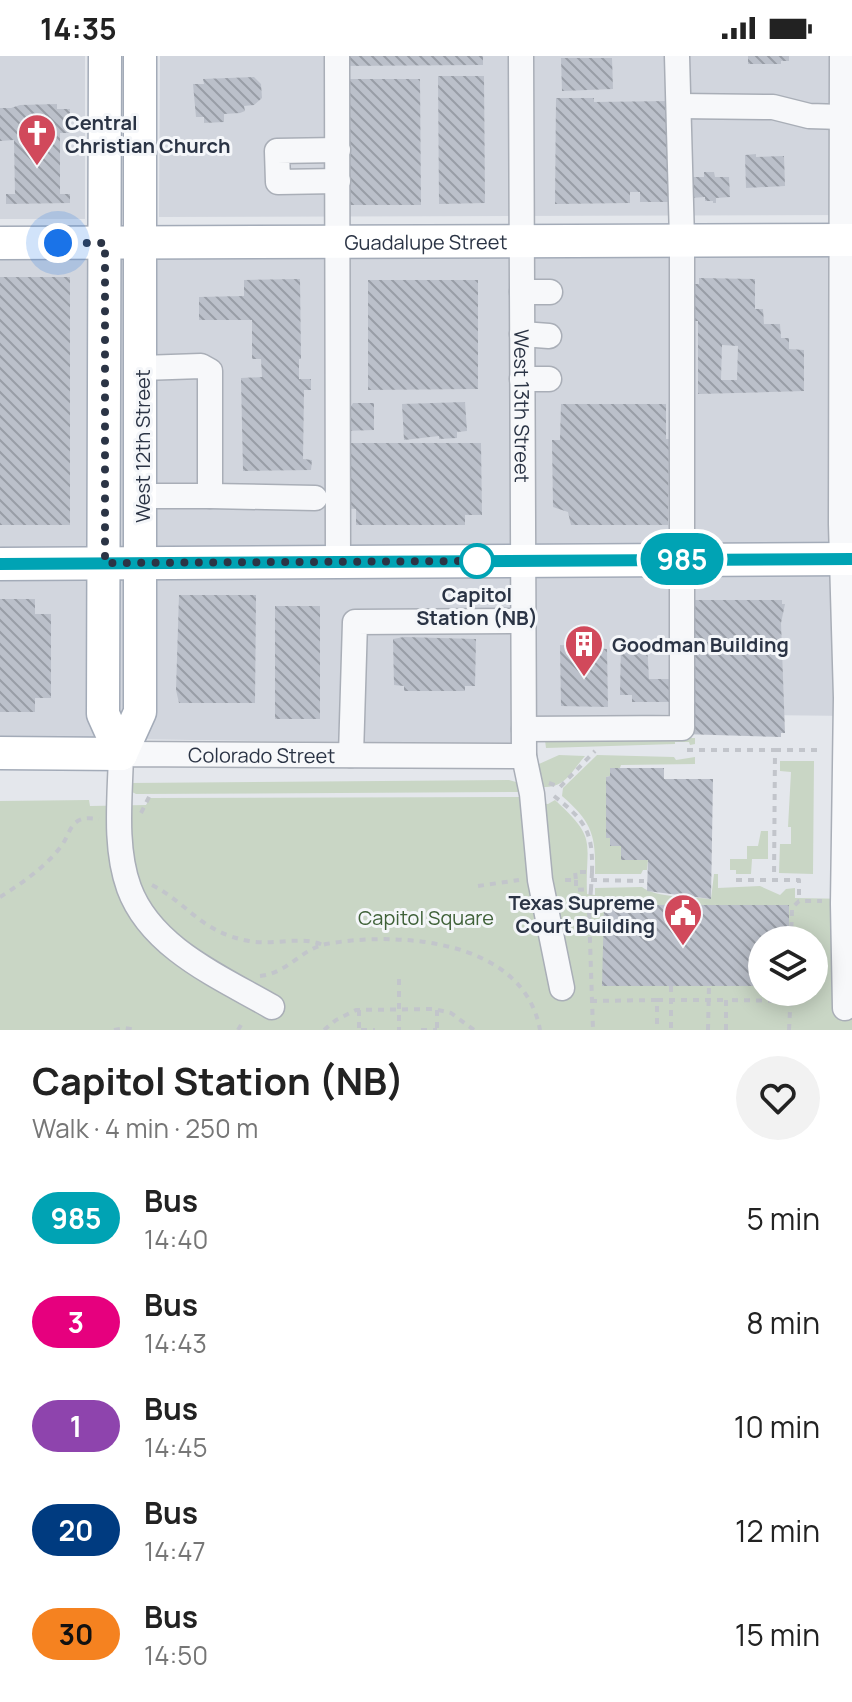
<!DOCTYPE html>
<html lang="en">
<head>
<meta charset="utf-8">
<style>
	:root { --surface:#fff; --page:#f2f2f2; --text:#222; --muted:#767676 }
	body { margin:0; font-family:Manrope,sans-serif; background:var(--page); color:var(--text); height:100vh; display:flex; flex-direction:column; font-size:30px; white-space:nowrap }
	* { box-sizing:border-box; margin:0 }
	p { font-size:26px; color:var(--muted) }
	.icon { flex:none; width:44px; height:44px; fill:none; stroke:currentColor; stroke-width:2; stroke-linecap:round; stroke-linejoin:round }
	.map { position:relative; height:974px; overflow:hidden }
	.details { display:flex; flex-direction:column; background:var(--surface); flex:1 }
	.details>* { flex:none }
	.badge { padding:0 16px; border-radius:26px; font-size:28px; line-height:52px }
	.controls { position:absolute; left:748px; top:870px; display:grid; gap:16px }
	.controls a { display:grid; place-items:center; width:80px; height:80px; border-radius:50%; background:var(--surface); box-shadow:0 4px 20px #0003; font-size:40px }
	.you { position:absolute; width:40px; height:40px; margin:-20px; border:6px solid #fff; border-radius:50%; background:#1a73e8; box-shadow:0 0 0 12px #1a73e833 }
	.map>.badge { position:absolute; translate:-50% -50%; box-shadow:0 0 0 4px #fff }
	.round { display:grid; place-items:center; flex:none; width:84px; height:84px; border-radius:42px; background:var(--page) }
	.overview { display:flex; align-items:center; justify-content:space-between; height:136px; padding:0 32px }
	h1 { font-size:38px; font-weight:700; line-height:60px }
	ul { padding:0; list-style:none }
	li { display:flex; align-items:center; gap:24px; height:104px; padding:0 32px }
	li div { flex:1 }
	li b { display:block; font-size:30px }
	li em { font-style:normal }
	li .badge { min-width:88px; font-weight:700; text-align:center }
	.status { display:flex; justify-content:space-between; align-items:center; height:56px; padding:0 40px; background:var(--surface); direction:ltr }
	.status svg { height:22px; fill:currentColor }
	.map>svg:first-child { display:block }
</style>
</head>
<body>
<div class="status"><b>14:35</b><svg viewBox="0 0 49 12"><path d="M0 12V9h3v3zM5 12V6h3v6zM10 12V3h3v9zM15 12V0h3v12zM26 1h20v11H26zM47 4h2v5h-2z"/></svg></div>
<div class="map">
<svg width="852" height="974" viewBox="0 0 852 974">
	<defs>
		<pattern id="building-back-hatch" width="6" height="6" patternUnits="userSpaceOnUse" patternTransform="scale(2)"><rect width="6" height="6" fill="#bbc0ca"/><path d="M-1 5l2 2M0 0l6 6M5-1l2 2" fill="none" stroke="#989da6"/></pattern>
	</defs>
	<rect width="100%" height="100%" fill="#e4e7ec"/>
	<path fill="#d2d6de" d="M 0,0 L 85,0 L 85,163 L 0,163 Z
		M 160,0 L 852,0 L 852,159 L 159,161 Z
		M 0,196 L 852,201 L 852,660 L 681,658 L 512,664 L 513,689 L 0,681 Z"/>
	<path fill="#c9d6c5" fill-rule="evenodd" d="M 695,682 L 695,688 L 690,689 L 689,686 L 675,686 L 675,688 L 546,692 L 545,684 Z
		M 559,699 L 585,700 C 568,720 565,733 537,731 L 539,708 Z
		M 597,699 L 674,701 L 676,704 L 695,701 L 695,708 L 621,709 L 620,712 L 610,712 L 610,720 L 606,721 L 606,782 L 610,782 L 610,790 L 621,790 L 648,804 L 647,814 L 643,814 L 641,818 L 595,818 C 596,779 592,766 562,740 L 563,732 Z
		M 780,705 L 814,705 L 813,818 L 779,817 L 780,788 L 791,788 L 791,771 L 788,771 L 791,716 L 780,715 Z
		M 509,724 L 516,726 L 524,736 L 136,738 L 128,734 L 128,727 Z
		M 526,741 L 527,747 L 548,748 L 555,744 C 599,784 585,785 587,838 L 595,839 L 595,832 L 642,831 C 656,842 692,841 711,843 L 714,818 L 718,818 L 718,832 L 760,830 L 780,839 L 786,833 L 795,832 L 795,842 L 852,843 L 852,974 L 0,974 L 0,745 L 89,744 L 90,750 L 146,749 L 150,742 ZM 762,884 L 814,884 L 814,936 L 762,936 Z
		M 761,775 L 768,775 L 768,803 L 752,803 L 751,818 L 736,818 L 736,814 L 730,814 L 730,803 L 747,803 L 747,790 L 758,790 Z"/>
	<path fill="url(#building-back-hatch)" fill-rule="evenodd" d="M 339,0 L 483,0 L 483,9 L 339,10 Z
		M 748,0 L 789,0 L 789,5 L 781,5 L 781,8 L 748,8 Z
		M 561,2 L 612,2 L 613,33 L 562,35 Z
		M 438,20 L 484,20 L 485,147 L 439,148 Z
		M 254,21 L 261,28 L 262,42 L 254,49 L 244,50 L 245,55 L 240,57 L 224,58 L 224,66 L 204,67 L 204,61 L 196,61 L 193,28 L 204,28 L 203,23 Z
		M 349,23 L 420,23 L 421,149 L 349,149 Z
		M 556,42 L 594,42 L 594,46 L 670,45 L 670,146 L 640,146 L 640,136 L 630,136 L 630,147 L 555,148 Z
		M 57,48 L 57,53 L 70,53 L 70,77 L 60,77 L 60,138 L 70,138 L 70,147 L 6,148 L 6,138 L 15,138 L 14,84 L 0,85 L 0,52 L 11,52 L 20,49 Z
		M 756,98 L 756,101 L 784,100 L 785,130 L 746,132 L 745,99 Z
		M 704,116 L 714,116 L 715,121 L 729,121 L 730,141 L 716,142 L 716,147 L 713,147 L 713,145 L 705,145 L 705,141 L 691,142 L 690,121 L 704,121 Z
		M 0,221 L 70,221 L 70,469 L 0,469 Z
		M 699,222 L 755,223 L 755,253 L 763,253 L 764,268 L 780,268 L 781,282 L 789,282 L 789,293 L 804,294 L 804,335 L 698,338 L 698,265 L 693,265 L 693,228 L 699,228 ZM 722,289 L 738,290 L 737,324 L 721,324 Z
		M 300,223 L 301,303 L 299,303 L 299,323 L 311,323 L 311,334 L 304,334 L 303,403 L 312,404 L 311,414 L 243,415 L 241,322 L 262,321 L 261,303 L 252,303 L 252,264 L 199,264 L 199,241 L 244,240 L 244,224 Z
		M 368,224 L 478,224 L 478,333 L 368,334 Z
		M 465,346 L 467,375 L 457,376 L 457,382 L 439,383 L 439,380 L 404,384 L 402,348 Z
		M 353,347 L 374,347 L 374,374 L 344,375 L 343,364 Z
		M 561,348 L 666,348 L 666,383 L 669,383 L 668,469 L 571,469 L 568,456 L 553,451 L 552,384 L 560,384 Z
		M 341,387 L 481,387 L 482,459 L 465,459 L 465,469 L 356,469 L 356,453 L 341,452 Z
		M 179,539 L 256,539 L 255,647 L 179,647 L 176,634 Z
		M 0,543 L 35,543 L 35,558 L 51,558 L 51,642 L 35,642 L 35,656 L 0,656 Z
		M 684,544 L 782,544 L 782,548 L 785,548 L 781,567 L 785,677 L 781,677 L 781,681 L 682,678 Z
		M 275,550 L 320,550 L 320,663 L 275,663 Z
		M 404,581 L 476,583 L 475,630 L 465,630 L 465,635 L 404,635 L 404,630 L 394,629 L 393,583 Z
		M 621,587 L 647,588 L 649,623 L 669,623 L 670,646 L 632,646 L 632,639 L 620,639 Z
		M 560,589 L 607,593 L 608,651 L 561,650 Z
		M 610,712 L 664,712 L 664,723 L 713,723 L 711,843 L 647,835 L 648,804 L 621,804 L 621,790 L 610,790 L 610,782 L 606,782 L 606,721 L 610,720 Z
		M 604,849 L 789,849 L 789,884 L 762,884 L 762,930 L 602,930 Z"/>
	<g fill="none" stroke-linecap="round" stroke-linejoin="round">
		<g stroke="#a9aeb7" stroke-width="27">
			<g id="minor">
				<path d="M 337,0 L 338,506"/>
				<path id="s1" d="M 521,0 L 524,700 L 532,738 L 540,824 L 562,932"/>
				<path d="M 842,0 L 841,468 L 846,642 L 843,848 L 845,952"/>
				<path d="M 679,50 L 773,51 L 809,60 L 842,61"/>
				<path d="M 338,94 L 277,95 L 278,126 L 338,125"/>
				<path d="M 522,236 L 550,236"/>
				<path d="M 522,278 L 549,280"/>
				<path d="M 142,312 L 201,310 L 210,315 L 210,440 L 142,440"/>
				<path d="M 522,323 L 549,323"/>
				<path d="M 210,440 L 315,442"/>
				<path d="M 524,673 L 682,672 L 682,184 L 677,0"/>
				<path d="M 351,699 L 355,566 L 523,565"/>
				<path id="s2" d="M 272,951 C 220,921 151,892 129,832 C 114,791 120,741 121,698 L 524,700"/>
			</g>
		</g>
		<g stroke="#a3abb8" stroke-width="35">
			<g id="major">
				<path d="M 105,0 L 103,658 L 121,698"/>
				<path id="s3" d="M 0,187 L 852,184"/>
				<path d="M 0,508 L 852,503"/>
				<path d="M 0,697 L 121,698"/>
				<path d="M 121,698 L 140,656 L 140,0"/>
			</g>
		</g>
		<path stroke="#c2c5cb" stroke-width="4" stroke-dasharray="6 6" stroke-linecap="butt" d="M 687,694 L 775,694 L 774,824
			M 775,694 L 818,694
			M 549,727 L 560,731 L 595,695
			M 554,740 C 586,765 593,776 592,816 L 575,816 L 576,824 L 560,824
			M 141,757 L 150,739
			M 576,824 L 576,834 L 591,833 L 592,816
			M 591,824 L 644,825
			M 736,824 L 799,824 L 799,845
			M 152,829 C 189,848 200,876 249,885 C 274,890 300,879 323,889
			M 478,830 L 519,824
			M 591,833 L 589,856 L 593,974
			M 0,841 C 22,827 46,811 62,789 C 67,782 69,773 75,767 C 82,761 89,762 99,763
			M 791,884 L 792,852 L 799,845 L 822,845
			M 260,920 C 288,917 301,893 326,888 C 398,875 524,883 540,974
			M 399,923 L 399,974
			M 671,930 L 671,974
			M 657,944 L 726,944
			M 591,945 L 657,944 L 657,974
			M 359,954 L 359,974
			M 437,954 L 437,974
			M 114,974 L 125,972 L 136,974
			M 238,974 L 241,969
			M 324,974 L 336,964 L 356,954 L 434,953 L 451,957 L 474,974
			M 361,974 L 375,974
			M 421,974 L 437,974
			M 708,974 L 709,929
			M 726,974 L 726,944 L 791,945
			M 789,974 L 791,936"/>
		<use href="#minor" stroke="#f7f8fa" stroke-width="24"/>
		<use href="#major" stroke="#fff" stroke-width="32"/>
	</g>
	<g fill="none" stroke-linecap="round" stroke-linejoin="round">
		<g stroke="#fff" stroke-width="18">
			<path id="line" d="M 0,508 L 852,503"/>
		</g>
		<use href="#line" stroke="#00a3b4" stroke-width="12"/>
		<path stroke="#2b3445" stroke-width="8" stroke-dasharray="0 14.4" d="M 58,187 L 105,187 L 105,507 L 477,505"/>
	</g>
	<defs>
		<g id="church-pin" transform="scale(2)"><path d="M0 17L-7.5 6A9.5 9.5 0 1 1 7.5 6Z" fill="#d1495b" stroke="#f4f6f9"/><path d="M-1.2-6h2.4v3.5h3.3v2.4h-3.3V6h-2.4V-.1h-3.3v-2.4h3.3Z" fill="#fff"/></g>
		<g id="building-pin" transform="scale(2)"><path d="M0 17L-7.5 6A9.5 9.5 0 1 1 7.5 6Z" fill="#d1495b" stroke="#f4f6f9"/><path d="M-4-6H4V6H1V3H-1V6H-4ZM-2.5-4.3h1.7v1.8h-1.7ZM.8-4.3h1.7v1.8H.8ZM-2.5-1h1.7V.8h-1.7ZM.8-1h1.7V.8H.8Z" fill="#fff"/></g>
		<g id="civic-pin" transform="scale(2)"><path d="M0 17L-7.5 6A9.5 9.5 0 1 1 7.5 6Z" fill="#d1495b" stroke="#f4f6f9"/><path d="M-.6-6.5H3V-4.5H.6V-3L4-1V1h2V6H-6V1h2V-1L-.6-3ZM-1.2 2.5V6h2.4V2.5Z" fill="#fff"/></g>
	</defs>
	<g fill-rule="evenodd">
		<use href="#church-pin" x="37" y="77"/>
		<use href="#building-pin" x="584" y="588"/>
		<use href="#civic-pin" x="683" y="857"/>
	</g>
	<circle fill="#fff" stroke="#00a3b4" stroke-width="4" cx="477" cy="505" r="16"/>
	<g text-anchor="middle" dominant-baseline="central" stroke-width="6" stroke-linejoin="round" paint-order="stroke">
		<g font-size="20" font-weight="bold" fill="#2b3445" stroke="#f4f6f9" text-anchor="start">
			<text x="65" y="66">Central<tspan x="65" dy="23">Christian Church</tspan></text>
			<text x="612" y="588">Goodman Building</text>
			<text x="655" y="846" text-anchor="end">Texas Supreme<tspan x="655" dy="23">Court Building</tspan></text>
		</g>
		<g font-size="20" fill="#2b3445" stroke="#f4f6f9">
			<text stroke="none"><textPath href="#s3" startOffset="426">Guadalupe Street</textPath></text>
			<text stroke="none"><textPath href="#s1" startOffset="350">West 13th Street</textPath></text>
			<text transform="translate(142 390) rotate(-90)">West 12th Street</text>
			<text stroke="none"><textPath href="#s2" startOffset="466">Colorado Street</textPath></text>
		</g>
		<g font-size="20" font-weight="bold" fill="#2b3445" stroke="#f4f6f9">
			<text x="477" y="538">Capitol<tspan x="477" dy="23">Station (NB)</tspan></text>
		</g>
		<g font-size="20" fill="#3f6138" stroke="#f4f6f9">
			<text x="426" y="861">Capitol Square</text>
		</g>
	</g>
</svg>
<div class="controls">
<a><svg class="icon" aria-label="layers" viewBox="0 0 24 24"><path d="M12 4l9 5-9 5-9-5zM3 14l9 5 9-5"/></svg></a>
</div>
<div class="you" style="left:58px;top:187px"></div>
<b class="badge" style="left:682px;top:503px;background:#00a3b4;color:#fff">985</b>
</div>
<section class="details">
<div class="overview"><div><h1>Capitol Station (NB)</h1><p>Walk · 4 min · 250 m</p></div><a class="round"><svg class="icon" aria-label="heart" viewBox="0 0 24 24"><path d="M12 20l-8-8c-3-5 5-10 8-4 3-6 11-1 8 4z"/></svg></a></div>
<ul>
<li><span class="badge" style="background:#00a3b4;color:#fff">985</span><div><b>Bus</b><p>14:40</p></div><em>5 min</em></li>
<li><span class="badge" style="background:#e6007e;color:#fff">3</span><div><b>Bus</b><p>14:43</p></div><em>8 min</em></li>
<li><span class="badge" style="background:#8e44ad;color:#fff">1</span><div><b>Bus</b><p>14:45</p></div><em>10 min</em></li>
<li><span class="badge" style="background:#003b80;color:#fff">20</span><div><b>Bus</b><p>14:47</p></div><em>12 min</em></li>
<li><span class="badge" style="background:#f58220;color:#111">30</span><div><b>Bus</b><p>14:50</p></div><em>15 min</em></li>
</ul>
</section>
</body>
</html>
